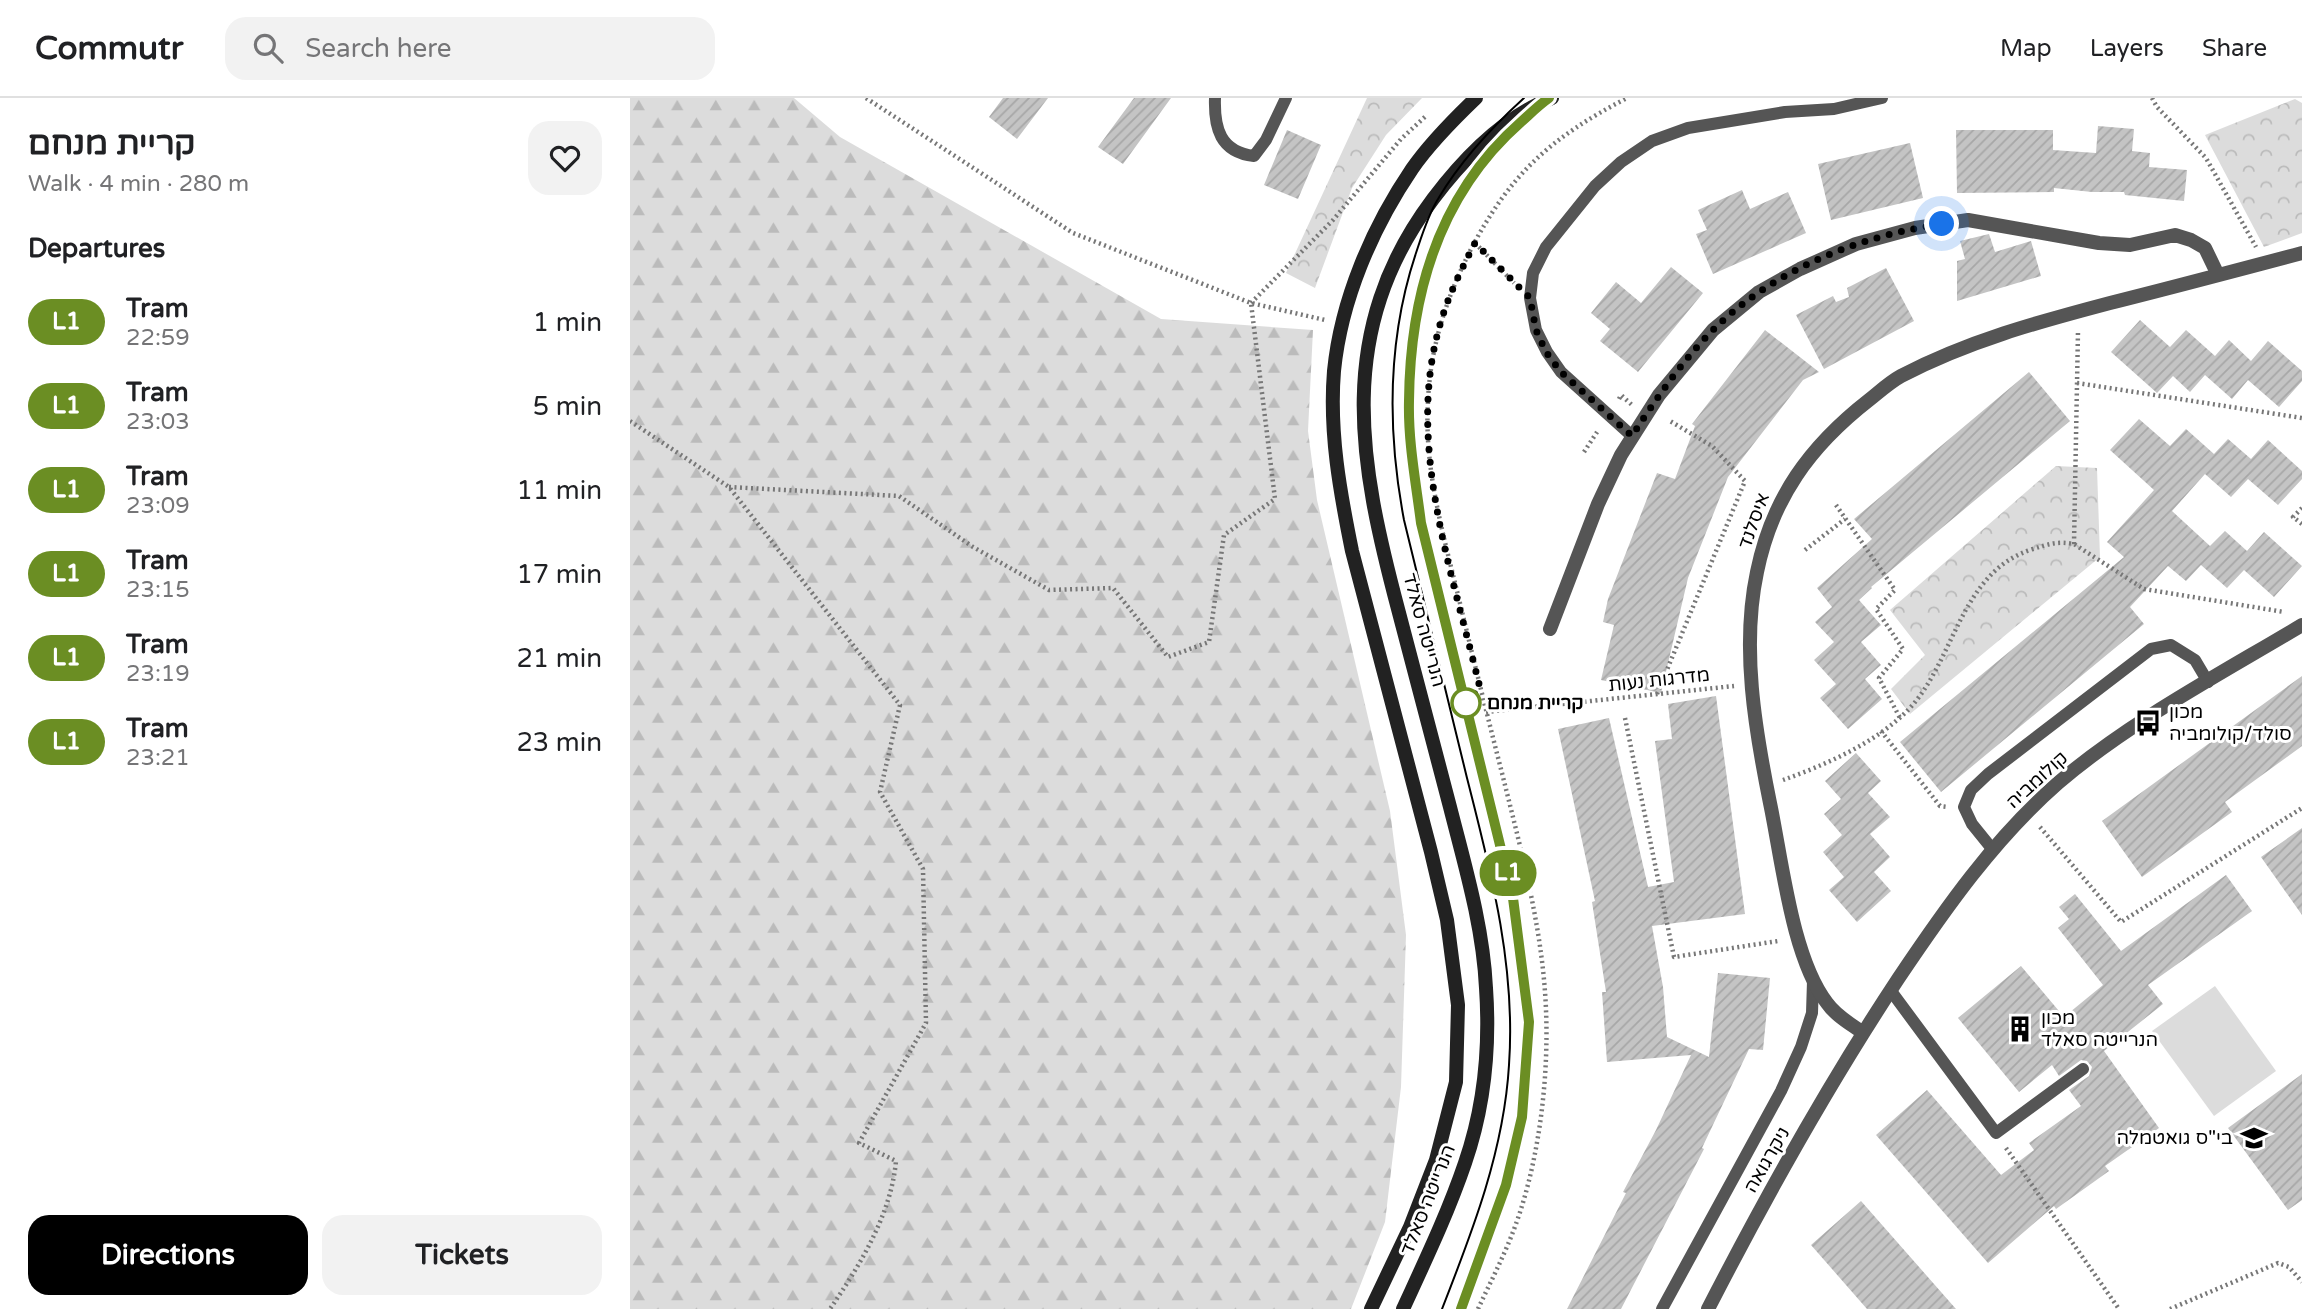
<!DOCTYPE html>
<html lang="en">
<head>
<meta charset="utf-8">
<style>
	:root { --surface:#fff; --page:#f2f2f2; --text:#202124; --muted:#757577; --line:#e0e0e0; --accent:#000 }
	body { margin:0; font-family:"Varela Round","Noto Sans Hebrew",sans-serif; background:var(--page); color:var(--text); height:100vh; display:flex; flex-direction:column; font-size:26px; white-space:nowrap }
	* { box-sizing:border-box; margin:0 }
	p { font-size:23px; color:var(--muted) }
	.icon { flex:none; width:38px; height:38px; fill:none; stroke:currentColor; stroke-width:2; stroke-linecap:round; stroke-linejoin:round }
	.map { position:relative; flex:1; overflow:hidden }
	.panel { display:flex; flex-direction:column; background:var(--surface); width:630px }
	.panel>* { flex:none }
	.badge { padding:0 14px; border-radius:23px; font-size:24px; line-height:46px }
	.you { position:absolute; width:35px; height:35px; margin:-18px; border:5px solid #fff; border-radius:50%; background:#1a73e8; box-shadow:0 0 0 10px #1a73e833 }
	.map>.badge { position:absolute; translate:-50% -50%; box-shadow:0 0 0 4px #fff }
	h2 { padding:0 28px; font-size:26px; line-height:63px }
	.round { display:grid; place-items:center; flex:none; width:74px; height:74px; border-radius:21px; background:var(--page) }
	.overview { display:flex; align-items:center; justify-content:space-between; height:119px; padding:0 28px }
	h1 { font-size:33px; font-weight:800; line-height:52px }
	.button { display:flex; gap:14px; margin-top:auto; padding:14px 28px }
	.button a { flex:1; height:80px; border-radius:21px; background:var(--accent); color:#fff; font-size:28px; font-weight:800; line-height:80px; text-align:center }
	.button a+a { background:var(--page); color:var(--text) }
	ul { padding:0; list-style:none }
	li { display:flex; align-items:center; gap:21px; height:84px; padding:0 28px }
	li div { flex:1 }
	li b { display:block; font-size:26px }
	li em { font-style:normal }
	li .badge { min-width:77px; font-weight:700; text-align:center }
	header { display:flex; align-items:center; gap:42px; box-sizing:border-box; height:98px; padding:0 35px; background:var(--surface); border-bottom:2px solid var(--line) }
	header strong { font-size:33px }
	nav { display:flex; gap:38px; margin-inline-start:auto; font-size:24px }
	.search { width:490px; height:63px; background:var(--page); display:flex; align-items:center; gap:18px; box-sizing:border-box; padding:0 24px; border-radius:21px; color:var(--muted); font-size:26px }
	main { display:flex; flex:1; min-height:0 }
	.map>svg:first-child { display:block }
</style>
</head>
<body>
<header>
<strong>Commutr</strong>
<div class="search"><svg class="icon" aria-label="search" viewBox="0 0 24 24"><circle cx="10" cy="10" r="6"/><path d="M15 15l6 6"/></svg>Search here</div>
<nav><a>Map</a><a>Layers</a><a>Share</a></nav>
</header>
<main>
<section class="panel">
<div class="overview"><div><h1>קריית מנחם</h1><p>Walk · 4 min · 280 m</p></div><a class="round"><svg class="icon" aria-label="heart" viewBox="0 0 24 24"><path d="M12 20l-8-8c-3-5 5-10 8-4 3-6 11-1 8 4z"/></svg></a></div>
<h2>Departures</h2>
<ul>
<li><span class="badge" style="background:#6b8e23;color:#fff">L1</span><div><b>Tram</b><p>22:59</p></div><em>1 min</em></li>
<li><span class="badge" style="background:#6b8e23;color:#fff">L1</span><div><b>Tram</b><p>23:03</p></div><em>5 min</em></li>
<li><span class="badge" style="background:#6b8e23;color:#fff">L1</span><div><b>Tram</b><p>23:09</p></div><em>11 min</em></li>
<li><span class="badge" style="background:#6b8e23;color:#fff">L1</span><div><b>Tram</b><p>23:15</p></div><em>17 min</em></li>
<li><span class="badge" style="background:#6b8e23;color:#fff">L1</span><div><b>Tram</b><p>23:19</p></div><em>21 min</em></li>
<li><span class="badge" style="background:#6b8e23;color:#fff">L1</span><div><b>Tram</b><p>23:21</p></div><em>23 min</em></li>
</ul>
<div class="button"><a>Directions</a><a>Tickets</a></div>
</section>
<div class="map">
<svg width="1672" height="1211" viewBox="0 0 1672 1211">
	<defs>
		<pattern id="forest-firs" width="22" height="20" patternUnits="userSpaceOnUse" patternTransform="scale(1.75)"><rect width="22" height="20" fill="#dcdcdc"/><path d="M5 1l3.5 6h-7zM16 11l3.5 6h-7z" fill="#bbb"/></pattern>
		<pattern id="park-crowns" width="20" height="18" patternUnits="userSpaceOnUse" patternTransform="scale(1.75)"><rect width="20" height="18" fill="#dcdcdc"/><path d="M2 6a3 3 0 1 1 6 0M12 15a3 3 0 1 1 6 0" fill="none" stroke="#bbb"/></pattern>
		<pattern id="building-hatch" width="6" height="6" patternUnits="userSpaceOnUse" patternTransform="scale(1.75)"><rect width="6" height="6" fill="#c4c4c4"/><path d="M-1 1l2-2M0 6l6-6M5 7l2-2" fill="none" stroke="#a7a7a7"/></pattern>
	</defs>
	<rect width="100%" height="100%" fill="#fff"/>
	<path fill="#dcdcdc" d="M 1585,888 L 1646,973 L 1584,1018 L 1522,933 Z"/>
	<path fill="url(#forest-firs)" d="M 0,0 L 164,0 L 210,39 L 531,221 L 683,232 L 678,333 L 687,402 L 760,713 L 776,837 L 771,989 L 755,1124 L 721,1211 L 0,1211 Z"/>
	<path fill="url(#park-crowns)" d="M 737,0 L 792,0 L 756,37 L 722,90 L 685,190 L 656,175 Z
		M 1665,1 L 1672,5 L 1672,135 L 1634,149 L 1575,37 Z
		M 1426,368 L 1467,370 L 1470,459 L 1280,616 L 1261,591 L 1295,557 L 1260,512 Z"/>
	<path fill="url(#building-hatch)" d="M 373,0 L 418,0 L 387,41 L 359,19 Z
		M 504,0 L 541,0 L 493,66 L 468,49 Z
		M 1468,28 L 1504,31 L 1502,53 L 1520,55 L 1519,69 L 1557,72 L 1554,103 L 1495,97 L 1494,94 L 1462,94 L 1424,90 L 1424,94 L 1327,95 L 1326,32 L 1423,32 L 1423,52 L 1466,55 Z
		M 657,32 L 691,47 L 668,101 L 634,87 Z
		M 1280,45 L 1293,100 L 1201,122 L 1188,66 Z
		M 1112,92 L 1120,111 L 1158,94 L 1176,135 L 1083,176 L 1066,136 L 1077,132 L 1068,112 Z
		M 1359,136 L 1365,154 L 1401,143 L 1411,178 L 1327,203 L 1327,163 L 1335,161 L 1330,143 Z
		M 1041,169 L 1073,195 L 1008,274 L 970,243 L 980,231 L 961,215 L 986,184 L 1011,205 Z
		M 1256,170 L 1284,223 L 1194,271 L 1166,217 L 1203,198 L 1206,204 L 1219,199 L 1217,190 Z
		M 1510,222 L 1540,249 L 1556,232 L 1585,258 L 1599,242 L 1621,263 L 1638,243 L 1672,273 L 1672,283 L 1649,309 L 1618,282 L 1602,301 L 1575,277 L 1560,294 L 1543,278 L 1527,295 L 1481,254 Z
		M 1135,232 L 1189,274 L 1173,282 L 1098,379 L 1058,480 L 1031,595 L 971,582 L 984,527 L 973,524 L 978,501 L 1027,375 L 1045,381 L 1065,328 L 1062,326 Z
		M 1399,274 L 1440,323 L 1241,489 L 1242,490 L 1229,502 L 1251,527 L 1231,544 L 1251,567 L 1235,581 L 1252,601 L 1218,631 L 1190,600 L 1206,586 L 1184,562 L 1204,544 L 1185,524 L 1202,509 L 1187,490 L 1242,441 L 1224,421 Z
		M 1509,321 L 1540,348 L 1556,331 L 1584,356 L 1598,341 L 1621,361 L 1638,342 L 1672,373 L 1672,381 L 1648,407 L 1618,381 L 1601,399 L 1575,376 L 1542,413 L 1580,448 L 1595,433 L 1617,453 L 1634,434 L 1672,468 L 1644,499 L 1614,472 L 1597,490 L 1571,467 L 1556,483 L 1538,468 L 1500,509 L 1514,526 L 1311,694 L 1270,644 L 1494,459 L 1477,444 L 1524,392 L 1480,352 Z
		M 1672,578 L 1672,648 L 1595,704 L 1602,714 L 1512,779 L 1472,723 Z
		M 1086,598 L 1115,816 L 1022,828 L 1033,889 L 1037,939 L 1079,959 L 1088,875 L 1140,880 L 1133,952 L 1119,951 L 1072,1050 L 1074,1051 L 991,1211 L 937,1211 L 996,1095 L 993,1094 L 1026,1032 L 1061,957 L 977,964 L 972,894 L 976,894 L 962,804 L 965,803 L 928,631 L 979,620 L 1018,789 L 1044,784 L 1025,643 L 1042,641 L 1038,606 Z
		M 1226,655 L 1251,683 L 1238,695 L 1260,719 L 1240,736 L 1260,759 L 1244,774 L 1261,793 L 1227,824 L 1199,792 L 1214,779 L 1193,754 L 1212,737 L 1194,716 L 1211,701 L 1195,683 Z
		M 1672,730 L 1672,817 L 1631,759 Z
		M 1596,777 L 1622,813 L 1518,887 L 1533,906 L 1474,953 L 1529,1030 L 1475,1068 L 1479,1073 L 1426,1111 L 1424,1108 L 1358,1165 L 1246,1037 L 1297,992 L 1371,1077 L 1404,1052 L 1399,1045 L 1451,1008 L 1439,992 L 1459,978 L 1462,969 L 1457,963 L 1451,962 L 1429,978 L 1422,967 L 1389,994 L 1328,920 L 1391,868 L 1434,919 L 1473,887 L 1428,830 L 1439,821 L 1429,809 L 1445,796 L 1491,853 Z
		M 1672,976 L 1672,1102 L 1658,1112 L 1598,1030 Z
		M 1231,1103 L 1326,1211 L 1237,1211 L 1181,1147 Z"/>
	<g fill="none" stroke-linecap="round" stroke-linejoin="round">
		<path stroke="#777" stroke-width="4.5" stroke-dasharray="2 3.5" stroke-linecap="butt" d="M 236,0 L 443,135 L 621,205 L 695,222
			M 1522,0 L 1527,9 L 1576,60 L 1626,149
			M 845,145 L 884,185
			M 621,205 L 703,122 L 771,41 L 797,17
			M 1447,285 L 1672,320
			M 989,301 L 991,297 L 1002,307
			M 0,323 L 99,389 L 270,607 L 250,694 L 293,771 L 296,925 L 229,1045 L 266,1063 C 261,1117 230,1167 200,1211
			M 954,354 L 969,331
			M 99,389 L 269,398 L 343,449 L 419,492 L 483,490 L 538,559 L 579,544 L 594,437 L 645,401 L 621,205
			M 1206,407 L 1265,492 L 1246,511 L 1273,551 L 1249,580 L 1270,620
			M 1672,410 L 1663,419 L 1672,426
			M 1444,446 L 1448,233
			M 1175,452 L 1215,421
			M 1027,596 L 1115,383 L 1082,348 L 1040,323
			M 856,614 L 1104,588
			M 995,620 L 1044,859 L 1148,843
			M 1251,633 L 1310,708 L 1318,709
			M 1153,682 C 1195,667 1243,646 1275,615 C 1325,567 1328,474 1403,451 C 1418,446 1428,443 1444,446 L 1514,491 L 1654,514
			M 1410,729 L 1491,824 L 1672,710
			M 1376,1050 L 1489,1211
			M 848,1211 C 859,1187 871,1164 881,1139 C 908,1072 919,984 916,912 C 913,833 892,756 873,679 C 857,617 842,555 827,493 C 812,432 794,368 798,304 C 800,250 816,201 840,153 C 880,76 920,40 997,0
			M 1540,1211 L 1648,1165 L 1659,1169 L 1672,1184"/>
		<path stroke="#555" stroke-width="12" d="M 585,0 C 584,30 590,54 624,58 L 636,42 L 656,0
			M 1002,338 L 931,274 L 917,254 L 906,232 L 900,200 L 903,175 L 916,149 L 965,88 L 991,64 L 1022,43 L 1058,30 L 1155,14 L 1204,11 L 1252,0
			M 1363,752 L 1342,726 L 1334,709 L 1341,692 L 1358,676 L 1521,551 L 1541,547 L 1565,562 L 1578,584
			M 1261,893 L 1366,1035 L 1453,971
			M 1032,1211 L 1151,993 L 1171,949 L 1182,915 L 1183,883"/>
		<path stroke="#555" stroke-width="14" d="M 920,531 L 968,406 L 991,357 L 1029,297 L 1083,232 L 1129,194 L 1170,171 L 1226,146 L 1285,130 L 1338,122 L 1469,145 L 1500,147 L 1545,137 L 1561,142 L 1575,150 L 1588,177
			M 1233,935 C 1221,926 1206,918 1197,905 C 1162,860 1152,762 1140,705 C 1125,631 1111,549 1127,474 C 1142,400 1180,348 1239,302 C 1249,294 1260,284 1271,278 C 1338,243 1408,224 1480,205 C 1544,189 1608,172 1672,155
			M 1078,1211 C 1136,1098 1198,987 1268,881 C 1315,811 1364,741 1428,685 C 1499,624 1592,575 1672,527"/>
		<path stroke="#222" stroke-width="14" d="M 741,1211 L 780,1129 L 806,1062 L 826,984 L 828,907 L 817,822 L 801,754 L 722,453 C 710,394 699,334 704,273 C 711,202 742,130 782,71 C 800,45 823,22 846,0
			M 773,1211 C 795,1163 818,1115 835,1065 C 854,1010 860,948 856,890 C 853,828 835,768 820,709 C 803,643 785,577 768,511 C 729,364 704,233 803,101 C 834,60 873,19 922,0"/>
		<path stroke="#000" stroke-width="2" d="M 812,1211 C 843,1132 874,1052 879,967 C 886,868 861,774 837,680 C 816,594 795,508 774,422 C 757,332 757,242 786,155 C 792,137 798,117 808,101 C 831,62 861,30 894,0
			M 831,1211 L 876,1087 L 892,1019 L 899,924 L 883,800 L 791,426 C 785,385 778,344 779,303 C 781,197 809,96 890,24 C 900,16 909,7 919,0"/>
	</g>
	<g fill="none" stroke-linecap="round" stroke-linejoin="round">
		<g stroke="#fff" stroke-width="16">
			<path id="line" d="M 831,1211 L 876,1087 L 892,1019 L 899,924 L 883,800 L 791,425 C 786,385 778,344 779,303 C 780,197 809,96 891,24 C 900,16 909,7 919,0"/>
		</g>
		<use href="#line" stroke="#6b8e23" stroke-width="10"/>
		<path stroke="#000" stroke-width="7" stroke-dasharray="0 12.6" d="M 836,605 L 850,590 C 823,477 777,350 808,234 C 816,202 830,174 845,145 L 900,200 L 906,232 L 916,254 L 931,274 L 1002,338 C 1026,301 1052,263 1083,232 C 1143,172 1229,138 1312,126"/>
	</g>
	<defs>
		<g id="bus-bare" transform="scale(2.1)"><path d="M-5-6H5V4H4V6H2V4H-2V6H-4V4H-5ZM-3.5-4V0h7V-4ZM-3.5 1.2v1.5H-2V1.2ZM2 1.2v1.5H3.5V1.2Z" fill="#000" stroke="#fff" stroke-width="2.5" paint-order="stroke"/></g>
		<g id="building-bare" transform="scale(2.1)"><path d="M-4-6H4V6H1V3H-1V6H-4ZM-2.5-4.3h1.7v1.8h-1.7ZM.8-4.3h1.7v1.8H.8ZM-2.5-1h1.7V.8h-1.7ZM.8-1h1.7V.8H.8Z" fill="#000" stroke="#fff" stroke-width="2.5" paint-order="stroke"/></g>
		<g id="school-bare" transform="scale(2.1)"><path d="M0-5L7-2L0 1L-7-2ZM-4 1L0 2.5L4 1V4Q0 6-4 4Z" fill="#000" stroke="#fff" stroke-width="2.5" paint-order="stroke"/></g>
	</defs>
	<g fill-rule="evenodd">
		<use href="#bus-bare" x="1518" y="625"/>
		<use href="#building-bare" x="1390" y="931"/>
		<use href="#school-bare" x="1624" y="1040"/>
	</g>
	<circle fill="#fff" stroke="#6b8e23" stroke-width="3.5" cx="836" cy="605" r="14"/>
	<g text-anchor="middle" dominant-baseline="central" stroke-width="6" stroke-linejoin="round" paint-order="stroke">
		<g font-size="19" fill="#000" stroke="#fff">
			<text transform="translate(1124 423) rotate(-70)">איסלנד</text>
			<text transform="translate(794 532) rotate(75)">הנרייטה סאלד</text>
			<text transform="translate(1029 582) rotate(-6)">מדרגות נעות</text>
			<text transform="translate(1407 682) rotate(-42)">קולומביה</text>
			<text transform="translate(1137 1062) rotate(-60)">ניקרגואה</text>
			<text transform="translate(798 1102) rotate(-68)">הנרייטה סאלד</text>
		</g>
		<g font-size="19" font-weight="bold" fill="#000" stroke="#fff" text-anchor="start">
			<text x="857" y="605">קריית מנחם</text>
		</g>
		<g font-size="19" fill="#000" stroke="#fff" text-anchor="start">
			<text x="1539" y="614">מכון<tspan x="1539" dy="22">סולד/קולומביה</tspan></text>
			<text x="1411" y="920">מכון<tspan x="1411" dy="22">הנרייטה סאלד</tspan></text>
			<text x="1603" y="1040" text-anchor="end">בי"ס גואטמלה</text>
		</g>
	</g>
</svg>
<div class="you" style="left:1312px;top:126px"></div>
<b class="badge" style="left:878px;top:775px;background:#6b8e23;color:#fff">L1</b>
</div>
</main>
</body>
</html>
